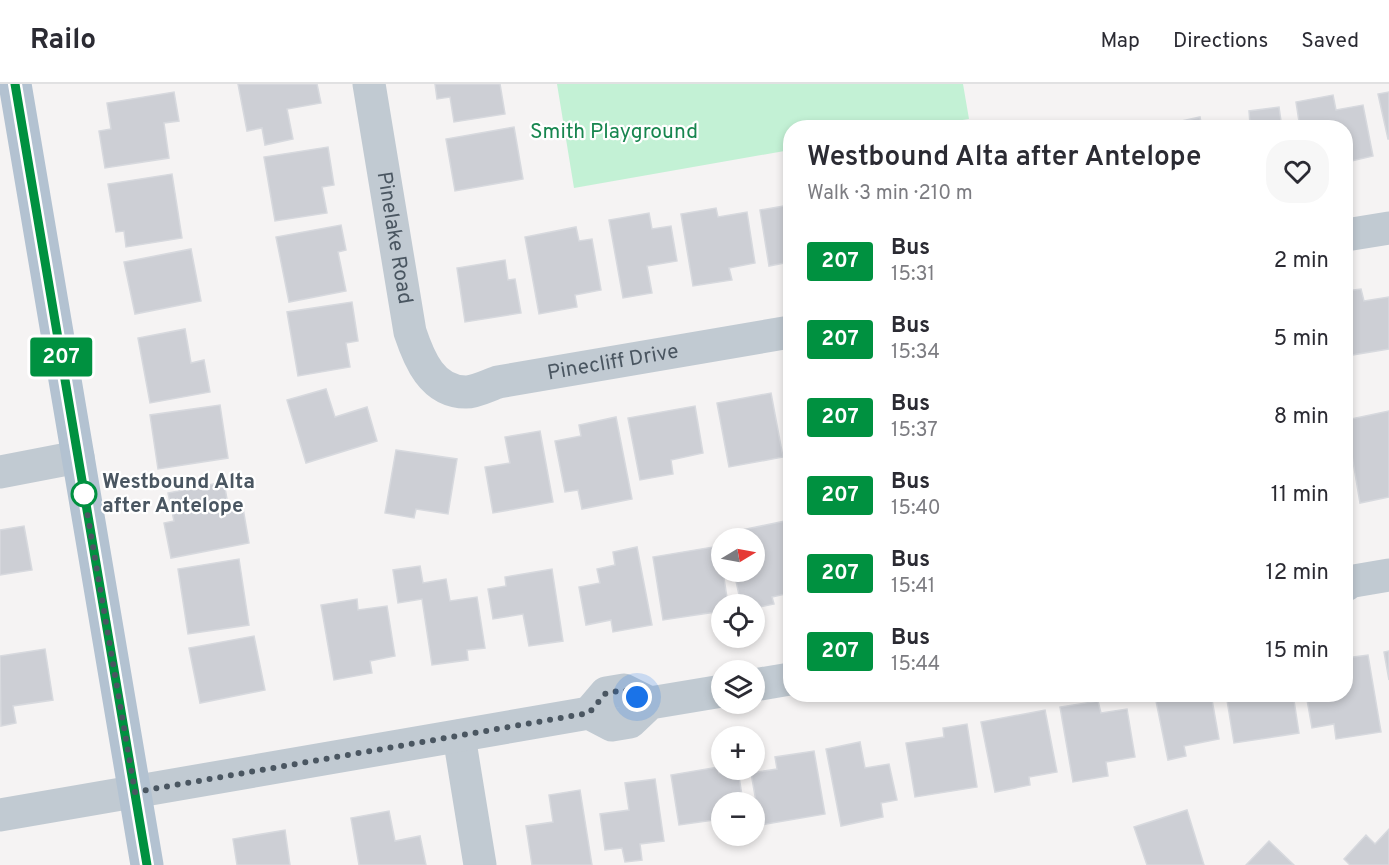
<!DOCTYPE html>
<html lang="en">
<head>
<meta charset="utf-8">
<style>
	:root { --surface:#fff; --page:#f7f7f7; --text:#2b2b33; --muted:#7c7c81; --line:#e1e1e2 }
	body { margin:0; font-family:Overpass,sans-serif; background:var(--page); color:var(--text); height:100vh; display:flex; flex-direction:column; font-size:22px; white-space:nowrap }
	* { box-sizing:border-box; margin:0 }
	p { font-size:20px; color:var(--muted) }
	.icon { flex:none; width:33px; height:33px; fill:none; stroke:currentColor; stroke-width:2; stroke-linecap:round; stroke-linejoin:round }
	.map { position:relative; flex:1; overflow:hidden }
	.panel { position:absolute; left:783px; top:36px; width:570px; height:582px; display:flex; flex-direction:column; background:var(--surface); border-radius:24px; box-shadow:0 3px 9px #0003 }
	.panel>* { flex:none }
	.badge { padding:0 12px; border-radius:4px; font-size:21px; line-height:39px }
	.needle { width:39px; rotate:80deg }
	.fabs { position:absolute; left:711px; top:444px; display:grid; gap:12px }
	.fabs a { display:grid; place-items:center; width:54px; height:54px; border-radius:50%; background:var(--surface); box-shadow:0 3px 9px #0003; font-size:30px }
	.you { position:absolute; width:30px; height:30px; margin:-15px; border:4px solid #fff; border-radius:50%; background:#1a73e8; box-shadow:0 0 0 9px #1a73e833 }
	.map>.badge { position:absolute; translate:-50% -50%; box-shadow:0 0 0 3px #fff }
	.round { display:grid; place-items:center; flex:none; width:63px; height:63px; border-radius:24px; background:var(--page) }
	.summary { display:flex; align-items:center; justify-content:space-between; height:102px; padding:0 24px }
	h1 { font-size:28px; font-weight:600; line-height:45px }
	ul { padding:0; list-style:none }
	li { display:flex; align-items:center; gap:18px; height:78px; padding:0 24px }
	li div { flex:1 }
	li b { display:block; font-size:22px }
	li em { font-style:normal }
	li .badge { min-width:66px; font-weight:700; text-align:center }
	header { display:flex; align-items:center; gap:36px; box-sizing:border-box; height:84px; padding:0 30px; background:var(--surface); border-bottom:2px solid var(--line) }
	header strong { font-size:28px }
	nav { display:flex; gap:33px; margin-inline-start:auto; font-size:21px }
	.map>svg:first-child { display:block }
</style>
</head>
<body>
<header>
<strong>Railo</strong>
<nav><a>Map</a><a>Directions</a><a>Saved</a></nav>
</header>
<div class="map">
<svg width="1389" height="781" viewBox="0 0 1389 781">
	<rect width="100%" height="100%" fill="#f5f3f3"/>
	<path fill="#c3f1d5" d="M 557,0 L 963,0 L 969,35 L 918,43 L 790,44 L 790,66 L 574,104 Z"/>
	<path fill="#cdcfd5" stroke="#d7d9de" stroke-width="1.5" d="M 238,0 L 317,0 L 321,19 L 287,25 L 293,55 L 265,61 L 262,44 L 247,47 Z
		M 435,0 L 500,0 L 505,30 L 454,38 L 450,13 L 437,15 Z
		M 174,8 L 179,37 L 164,39 L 169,74 L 105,84 L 99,47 L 111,45 L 107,19 Z
		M 1389,8 L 1389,55 L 1388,55 L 1378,10 Z
		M 1333,11 L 1336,26 L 1363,21 L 1373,72 L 1347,78 L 1349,89 L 1346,89 L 1346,44 L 1300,44 L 1296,18 Z
		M 1279,23 L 1282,44 L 1228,44 L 1250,40 L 1249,27 Z
		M 1200,33 L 1202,44 L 1150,44 Z
		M 514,43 L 523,95 L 455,107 L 446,55 Z
		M 328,63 L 334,101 L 322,103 L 327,129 L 275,137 L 264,73 Z
		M 172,90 L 182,154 L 126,163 L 124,147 L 116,148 L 108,100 Z
		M 790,121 L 790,178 L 769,182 L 760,126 Z
		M 716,124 L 718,133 L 747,128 L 755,179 L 729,184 L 732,196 L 693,202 L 681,130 Z
		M 649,129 L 652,145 L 671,142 L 677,177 L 647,182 L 652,209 L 623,214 L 609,136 Z
		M 341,141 L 346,166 L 338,168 L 346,207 L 289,218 L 276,153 Z
		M 576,143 L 579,157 L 592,155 L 601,206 L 575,211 L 577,223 L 539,230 L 525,153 Z
		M 191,165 L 201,217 L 135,230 L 124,178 Z
		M 505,176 L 508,196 L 515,195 L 521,229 L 465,238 L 457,184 Z
		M 1361,205 L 1364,217 L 1389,213 L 1389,265 L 1346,272 L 1346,207 Z
		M 352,218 L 358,257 L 346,259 L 350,283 L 298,292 L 287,228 Z
		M 185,245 L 191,279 L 204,276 L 210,308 L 150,319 L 138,254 Z
		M 326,305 L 335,333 L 367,323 L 377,357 L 306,379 L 287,316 Z
		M 771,309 L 783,373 L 729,383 L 717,319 Z
		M 790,316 L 790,345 L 785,317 Z
		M 220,321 L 228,374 L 158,385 L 150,331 Z
		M 695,322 L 703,369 L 671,376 L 673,390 L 640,396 L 628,334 Z
		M 1389,327 L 1389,413 L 1360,419 L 1346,336 Z
		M 616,333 L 632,415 L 582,425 L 578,406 L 565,408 L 555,357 L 581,352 L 579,341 Z
		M 540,347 L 553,418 L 493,429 L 485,383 L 510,379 L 505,353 Z
		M 396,366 L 457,375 L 448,430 L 416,425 L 414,434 L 385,429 Z
		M 224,398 L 229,427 L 243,424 L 249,459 L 171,474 L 164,439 L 174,437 L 168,409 Z
		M 790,436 L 790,509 L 772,513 L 774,520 L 754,524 L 754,520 L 741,520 L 734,488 L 754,488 L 754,454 L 728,454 L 727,449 Z
		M 24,442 L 32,486 L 0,491 L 0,446 Z
		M 719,462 L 728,520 L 722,520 L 722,527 L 663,536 L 653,473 Z
		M 637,463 L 652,541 L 613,548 L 611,536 L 586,541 L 579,503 L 600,499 L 597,485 L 615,481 L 613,468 Z
		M 239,475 L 249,541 L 188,550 L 178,485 Z
		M 420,482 L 423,499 L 446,495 L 450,517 L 477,513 L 485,564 L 467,566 L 468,576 L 432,581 L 422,515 L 398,519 L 393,486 Z
		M 552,485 L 563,557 L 529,562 L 523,530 L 493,535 L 488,505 L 506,502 L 505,493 Z
		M 357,515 L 358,526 L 387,522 L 395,572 L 370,577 L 372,589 L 334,596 L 321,521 Z
		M 254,552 L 265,606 L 200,619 L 189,564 Z
		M 45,565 L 53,616 L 13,622 L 16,639 L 1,642 L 0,572 Z
		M 1389,567 L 1389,596 L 1384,568 Z
		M 1368,571 L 1381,648 L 1336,655 L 1334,640 L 1312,644 L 1306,610 L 1346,610 L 1346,574 Z
		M 1176,610 L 1211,610 L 1219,655 L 1184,662 L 1186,672 L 1168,676 L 1156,617 L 1176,613 Z
		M 1226,610 L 1293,610 L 1299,649 L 1234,659 Z
		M 1098,617 L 1101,629 L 1127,625 L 1135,673 L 1106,678 L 1108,692 L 1073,698 L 1060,623 Z
		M 1045,626 L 1057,688 L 1029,693 L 1030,701 L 995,708 L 981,638 Z
		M 967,640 L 977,703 L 915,713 L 906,659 L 944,653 L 943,644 Z
		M 860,658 L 865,684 L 889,680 L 897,716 L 881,719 L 883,733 L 841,742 L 826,665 Z
		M 814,667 L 825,730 L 760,741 L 751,689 L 777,685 L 775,673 Z
		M 718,683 L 719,689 L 738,686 L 743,718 L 722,718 L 722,748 L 716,749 L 714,736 L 679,741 L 671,691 Z
		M 655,695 L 664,757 L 640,760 L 642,776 L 625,778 L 622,764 L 605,766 L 600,730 L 629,726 L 625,699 Z
		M 580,706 L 592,781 L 532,781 L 526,742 L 553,738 L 549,711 Z
		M 1187,726 L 1204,781 L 1147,781 L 1134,743 Z
		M 389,727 L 395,757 L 420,752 L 426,781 L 359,781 L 351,734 Z
		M 1389,745 L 1389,781 L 1350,781 L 1344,775 L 1366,751 L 1375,760 Z
		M 285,746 L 290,781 L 237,781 L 233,755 Z
		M 1269,757 L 1294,781 L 1246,781 Z"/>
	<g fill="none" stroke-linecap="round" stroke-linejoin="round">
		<g stroke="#c1cad2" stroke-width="33">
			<path id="s1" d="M 369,0 L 410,248 C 419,275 432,308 466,308 C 476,308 489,301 498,298 L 790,248"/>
			<path d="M 1346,151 L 1389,144"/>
			<path d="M 0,388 L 78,373"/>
			<path d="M 1346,501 L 1348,498 L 1389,491"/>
			<path d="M 754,601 L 790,595"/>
			<path d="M 589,629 L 606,609 L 624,606 L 650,619"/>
			<path d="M 459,652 L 480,781"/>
			<path d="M 0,731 L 589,629 L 612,641 L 630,638 L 650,619 L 722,607"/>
		</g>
		<path stroke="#b3c2d1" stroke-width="33" d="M 15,0 L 147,781"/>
	</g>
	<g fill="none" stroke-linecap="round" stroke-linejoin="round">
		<g stroke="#fff" stroke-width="14">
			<path id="line" d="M 15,0 L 147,781"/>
		</g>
		<use href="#line" stroke="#009140" stroke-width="9"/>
		<path stroke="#4a5661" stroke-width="6" stroke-dasharray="0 10.8" d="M 84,410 L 135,708 L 589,629 L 606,609 L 624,606 L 637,613"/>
	</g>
	<circle fill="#fff" stroke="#009140" stroke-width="3" cx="84" cy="410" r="12"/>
	<g text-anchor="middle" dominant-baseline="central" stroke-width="4.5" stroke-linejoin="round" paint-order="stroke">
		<g font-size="21" fill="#17864f" stroke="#fff">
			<text x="614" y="48">Smith Playground</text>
		</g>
		<g font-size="21" fill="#4a5661" stroke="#fff">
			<text stroke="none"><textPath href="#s1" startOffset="156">Pinelake Road</textPath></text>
			<text stroke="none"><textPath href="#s1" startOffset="490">Pinecliff Drive</textPath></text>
		</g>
		<g font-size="21" font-weight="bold" fill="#4a5661" stroke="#fff" text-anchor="start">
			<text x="102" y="398">Westbound Alta<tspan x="102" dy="24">after Antelope</tspan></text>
		</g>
	</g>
</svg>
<div class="fabs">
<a><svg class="needle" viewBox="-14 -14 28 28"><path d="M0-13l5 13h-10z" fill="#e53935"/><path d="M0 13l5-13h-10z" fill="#7c7c81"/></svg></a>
<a><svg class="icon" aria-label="locate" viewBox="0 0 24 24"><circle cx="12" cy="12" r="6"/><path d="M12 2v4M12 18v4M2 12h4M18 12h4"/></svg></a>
<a><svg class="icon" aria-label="layers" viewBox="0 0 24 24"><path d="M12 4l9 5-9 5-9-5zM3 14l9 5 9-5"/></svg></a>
<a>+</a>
<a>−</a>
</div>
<div class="you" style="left:637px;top:613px"></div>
<b class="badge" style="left:61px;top:273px;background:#009140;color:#fff">207</b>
<section class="panel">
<div class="summary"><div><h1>Westbound Alta after Antelope</h1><p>Walk · 3 min · 210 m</p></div><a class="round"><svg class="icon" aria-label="heart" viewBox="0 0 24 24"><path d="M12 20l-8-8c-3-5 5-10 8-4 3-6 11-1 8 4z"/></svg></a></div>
<ul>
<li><span class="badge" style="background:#009140;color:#fff">207</span><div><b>Bus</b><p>15:31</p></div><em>2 min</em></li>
<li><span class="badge" style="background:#009140;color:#fff">207</span><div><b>Bus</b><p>15:34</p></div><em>5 min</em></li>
<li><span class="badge" style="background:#009140;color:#fff">207</span><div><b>Bus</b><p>15:37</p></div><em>8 min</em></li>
<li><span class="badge" style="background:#009140;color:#fff">207</span><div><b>Bus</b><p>15:40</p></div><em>11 min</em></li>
<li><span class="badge" style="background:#009140;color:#fff">207</span><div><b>Bus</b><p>15:41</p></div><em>12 min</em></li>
<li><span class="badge" style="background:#009140;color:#fff">207</span><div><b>Bus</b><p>15:44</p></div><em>15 min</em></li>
</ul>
</section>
</div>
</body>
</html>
